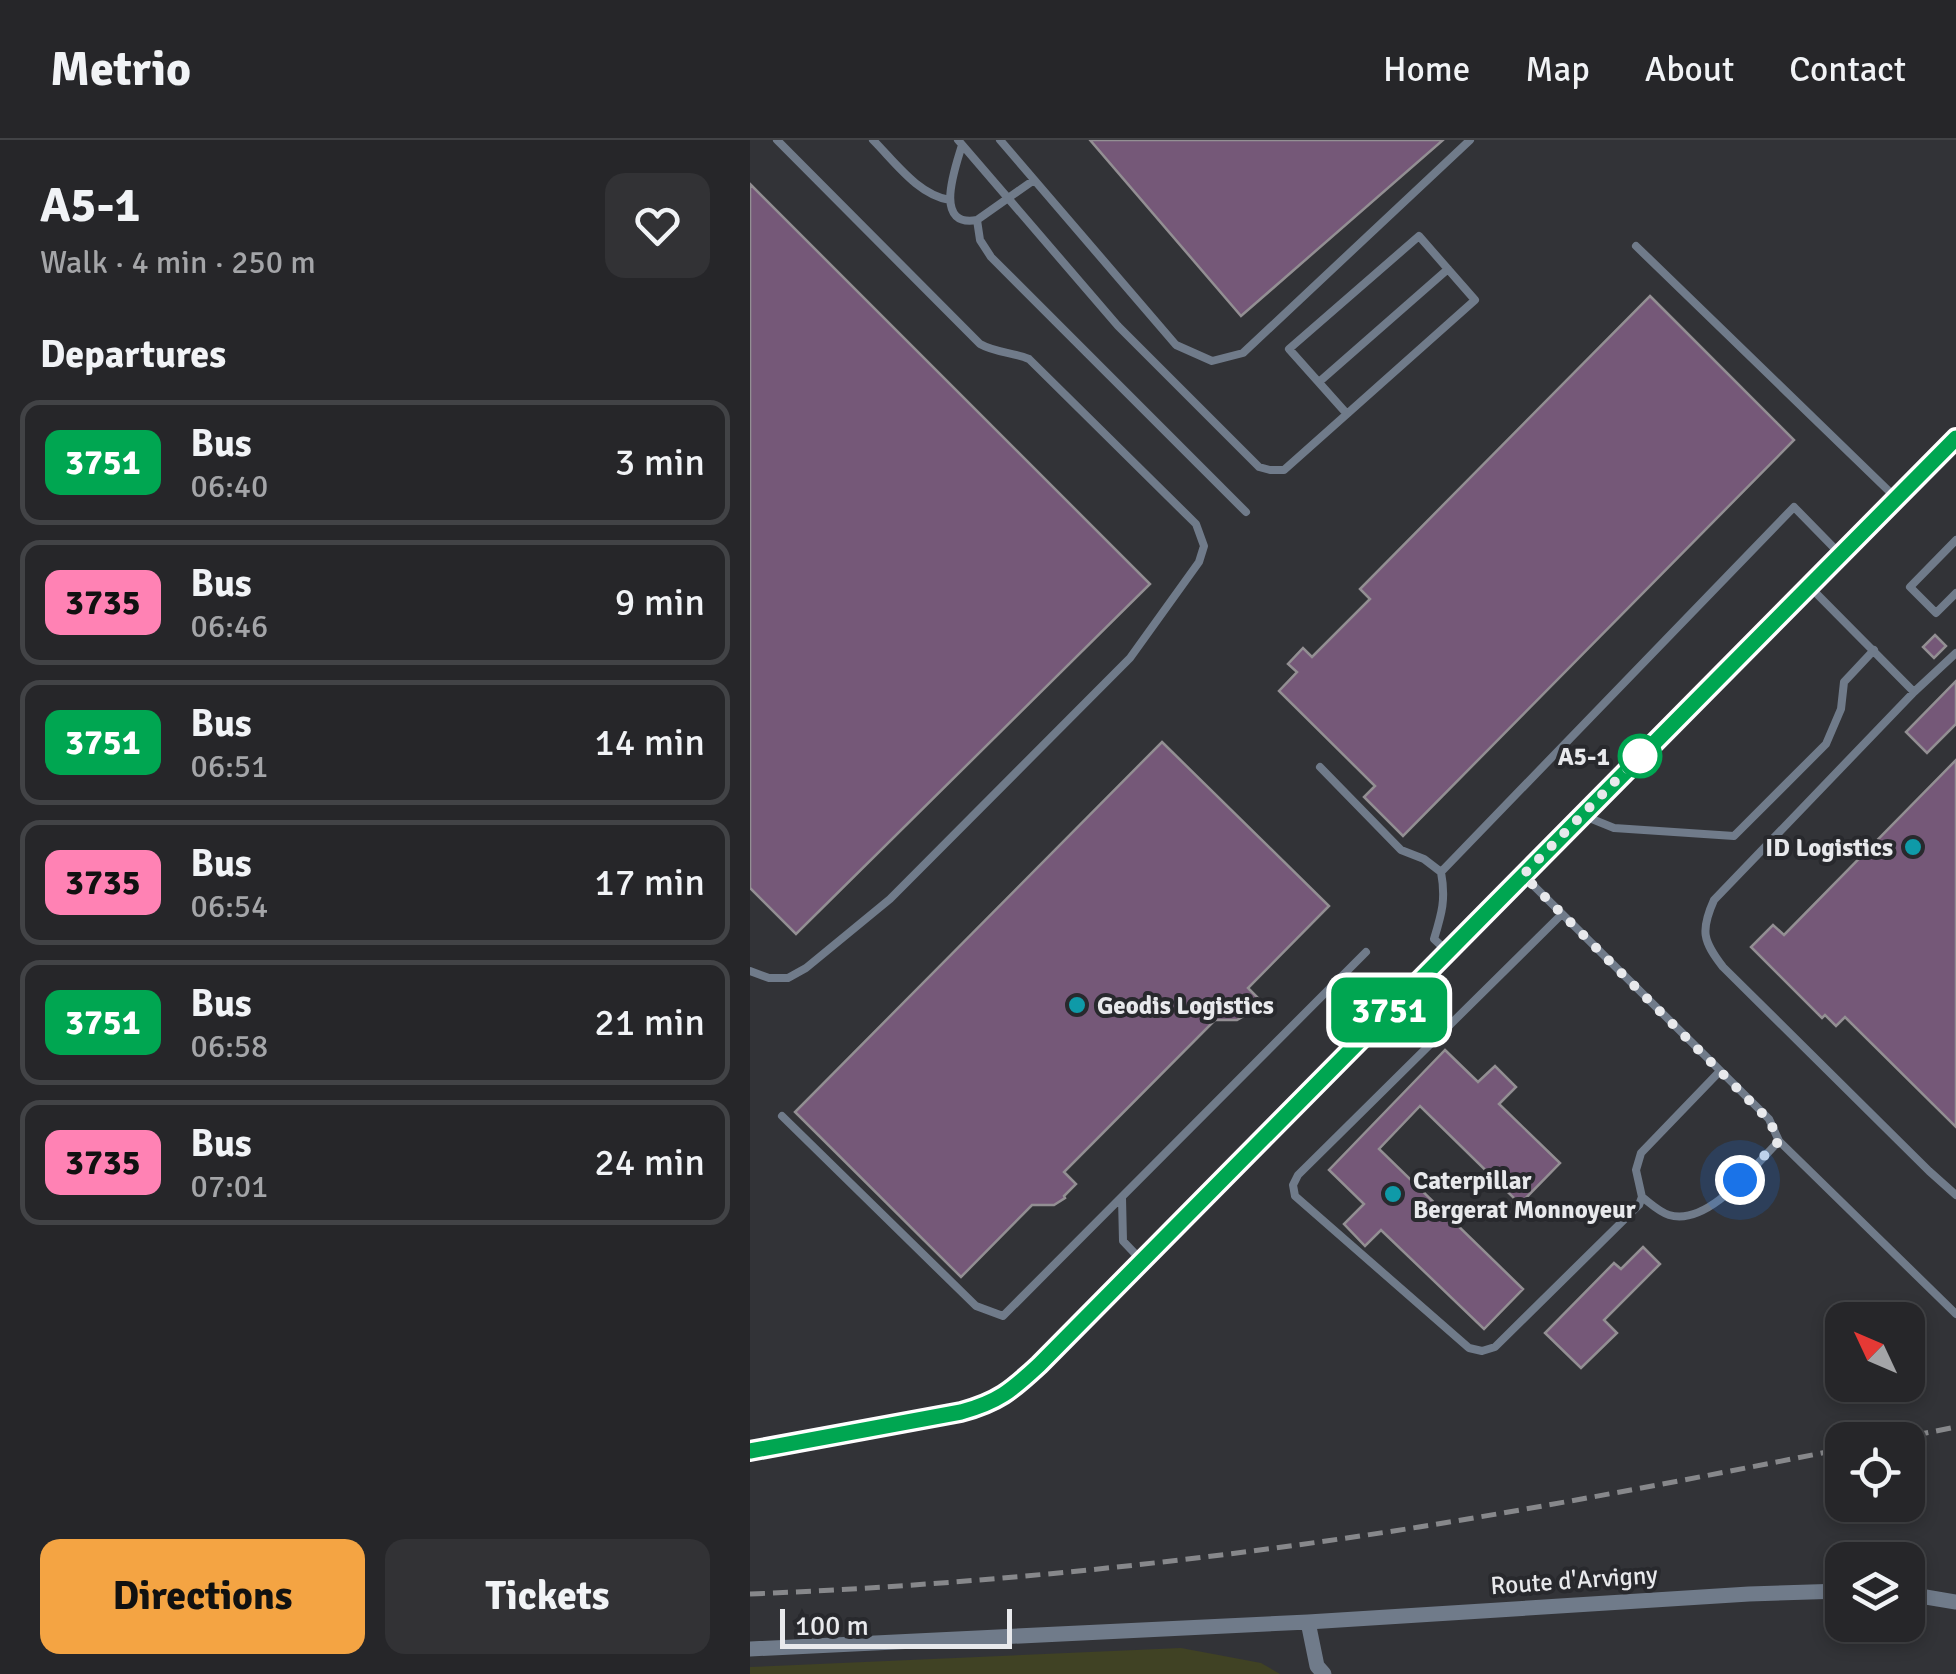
<!DOCTYPE html>
<html lang="en">
<head>
<meta charset="utf-8">
<style>
	:root { --surface:#262629; --page:#323235; --text:#f1f3f6; --muted:#a4a5a8; --line:#424346; --accent:#f4a443 }
	body { margin:0; font-family:Signika,sans-serif; background:var(--page); color:var(--text); height:100vh; display:flex; flex-direction:column; font-size:38px; white-space:nowrap }
	* { box-sizing:border-box; margin:0 }
	p { font-size:32px; color:var(--muted) }
	.icon { flex:none; width:55px; height:55px; fill:none; stroke:currentColor; stroke-width:2; stroke-linecap:round; stroke-linejoin:round }
	.map { position:relative; flex:1; overflow:hidden }
	.panel { display:flex; flex-direction:column; background:var(--surface); width:750px }
	.panel>* { flex:none }
	.badge { padding:0 20px; border-radius:15px; font-size:35px; line-height:65px }
	.needle { width:65px; rotate:314deg }
	.controls { position:absolute; left:1075px; top:1162px; display:grid; gap:20px }
	.controls a { display:grid; place-items:center; width:100px; height:100px; border-radius:20px; background:var(--surface); box-shadow:0 5px 15px #0003,0 0 0 2px var(--line); font-size:50px }
	.scale { position:absolute; left:30px; bottom:25px; width:232px; box-sizing:border-box; padding-left:10px; border:5px solid #e8e9ec; border-top:0; font-size:28px; line-height:35px; white-space:nowrap; color:#e8e9ec; -webkit-text-stroke:8px #28292d; paint-order:stroke }
	.you { position:absolute; width:50px; height:50px; margin:-25px; border:8px solid #fff; border-radius:50%; background:#1a73e8; box-shadow:0 0 0 15px #1a73e833 }
	.map>.badge { position:absolute; translate:-50% -50%; box-shadow:0 0 0 5px #fff }
	h2 { padding:0 40px; font-size:38px; line-height:90px }
	.round { display:grid; place-items:center; flex:none; width:105px; height:105px; border-radius:20px; background:var(--page) }
	.head { display:flex; align-items:center; justify-content:space-between; height:170px; padding:0 40px }
	h1 { font-size:48px; font-weight:700; line-height:75px }
	.action { display:flex; gap:20px; margin-top:auto; padding:20px 40px }
	.action a { flex:1; height:115px; border-radius:20px; background:var(--accent); color:#111; font-size:40px; font-weight:700; line-height:115px; text-align:center }
	.action a+a { background:var(--page); color:var(--text) }
	ul { padding:0; list-style:none }
	li { display:flex; align-items:center; gap:30px; height:125px; margin:0 20px 15px; padding:0 20px; border:5px solid var(--line); border-radius:20px }
	li div { flex:1 }
	li b { display:block; font-size:38px }
	li em { font-style:normal }
	li .badge { min-width:110px; font-weight:700; text-align:center }
	header { display:flex; align-items:center; gap:60px; box-sizing:border-box; height:140px; padding:0 50px; background:var(--surface); border-bottom:2px solid var(--line) }
	header strong { font-size:48px }
	nav { display:flex; gap:55px; margin-inline-start:auto; font-size:35px }
	main { display:flex; flex:1; min-height:0 }
	.map>svg:first-child { display:block }
</style>
</head>
<body>
<header>
<strong>Metrio</strong>
<nav><a>Home</a><a>Map</a><a>About</a><a>Contact</a></nav>
</header>
<main>
<section class="panel">
<div class="head"><div><h1>A5-1</h1><p>Walk · 4 min · 250 m</p></div><a class="round"><svg class="icon" aria-label="heart" viewBox="0 0 24 24"><path d="M12 20l-8-8c-3-5 5-10 8-4 3-6 11-1 8 4z"/></svg></a></div>
<h2>Departures</h2>
<ul>
<li><span class="badge" style="background:#00a651;color:#fff">3751</span><div><b>Bus</b><p>06:40</p></div><em>3 min</em></li>
<li><span class="badge" style="background:#ff82b4;color:#111">3735</span><div><b>Bus</b><p>06:46</p></div><em>9 min</em></li>
<li><span class="badge" style="background:#00a651;color:#fff">3751</span><div><b>Bus</b><p>06:51</p></div><em>14 min</em></li>
<li><span class="badge" style="background:#ff82b4;color:#111">3735</span><div><b>Bus</b><p>06:54</p></div><em>17 min</em></li>
<li><span class="badge" style="background:#00a651;color:#fff">3751</span><div><b>Bus</b><p>06:58</p></div><em>21 min</em></li>
<li><span class="badge" style="background:#ff82b4;color:#111">3735</span><div><b>Bus</b><p>07:01</p></div><em>24 min</em></li>
</ul>
<div class="action"><a>Directions</a><a>Tickets</a></div>
</section>
<div class="map">
<svg width="1206" height="1534" viewBox="0 0 1206 1534">
	<rect width="100%" height="100%" fill="#323337"/>
	<path fill="#404224" d="M 431,1508 L 511,1523 L 530,1534 L 0,1534 L 0,1527 Z"/>
	<path fill="#755878" stroke="#938f93" stroke-width="2.5" d="M 340,0 L 693,0 L 491,176 Z
		M 0,44 L 400,444 L 46,794 L 0,748 Z
		M 900,156 L 1044,300 L 653,696 L 614,657 L 625,646 L 529,551 L 547,532 L 538,524 L 553,508 L 562,517 L 620,459 L 610,449 Z
		M 1185,495 L 1196,506 L 1184,518 L 1173,507 Z
		M 1206,541 L 1206,584 L 1177,613 L 1156,592 Z
		M 412,602 L 579,766 L 498,848 L 509,859 L 497,871 L 499,873 L 487,880 L 465,880 L 314,1032 L 326,1044 L 314,1056 L 315,1058 L 304,1065 L 282,1065 L 211,1137 L 45,972 Z
		M 1206,620 L 1206,987 L 1095,877 L 1086,886 L 1075,875 L 1072,878 L 1001,807 L 1023,785 L 1034,795 Z
		M 695,910 L 728,942 L 745,926 L 766,947 L 749,964 L 810,1023 L 770,1064 L 670,966 L 629,1009 L 773,1149 L 734,1189 L 631,1090 L 615,1106 L 594,1084 L 614,1064 L 579,1030 Z
		M 893,1107 L 910,1124 L 854,1180 L 867,1193 L 831,1228 L 795,1193 L 864,1123 L 871,1129 Z"/>
	<g fill="none" stroke-linecap="round" stroke-linejoin="round">
		<path stroke="#707b8a" stroke-width="8" d="M 123,0 C 145,22 168,55 200,60
			M 208,0 L 368,186 L 509,327 L 520,330 L 534,330 L 725,160 L 669,96 L 539,209 L 597,274
			M 250,0 L 426,205 L 462,221 L 493,213 L 720,0
			M 212,5 C 206,26 182,88 227,80 L 284,40
			M 227,80 L 230,100 L 241,117 L 496,372
			M 886,106 L 1145,357
			M 569,242 L 698,129
			M 1206,400 L 1160,447 L 1186,473 L 1206,453
			M 1059,446 L 1164,552
			M 1206,513 L 1164,552 L 964,760 C 950,791 953,801 973,827 L 1179,1031 L 1206,1055
			M 570,627 L 651,710 L 674,719 L 691,732
			M 832,675 L 864,688 L 984,696 L 1076,604 L 1091,569 L 1094,542 L 1124,510
			M 773,735 L 1019,979 L 1029,1001 L 1206,1174
			M 812,774 L 548,1035 L 543,1045 L 545,1056 L 719,1208 L 732,1211 L 745,1207 L 889,1065 L 892,1057 L 886,1030 L 891,1013 L 970,931
			M 697,811 L 684,799 C 692,773 696,759 691,732 L 1044,367 L 1090,414
			M 0,831 L 19,838 L 38,838 L 56,828 L 140,759 L 380,518 L 449,422 L 454,406 L 446,384 L 279,219 C 263,212 246,213 230,204 L 27,0
			M 32,976 L 226,1166 L 253,1176 L 616,812
			M 892,1057 C 900,1063 909,1072 919,1075 C 958,1087 1004,1026 1029,1001
			M 372,1058 L 373,1101 L 392,1121"/>
		<path stroke="#707b8a" stroke-width="15" d="M 0,1311 L 211,1272 C 246,1262 263,1250 289,1225 L 1206,298
			M 1158,1454 L 1206,1462
			M 558,1482 L 567,1526 L 574,1534
			M 0,1509 L 558,1482 L 999,1454 L 1092,1451"/>
		<path stroke="#87888b" stroke-width="5" stroke-dasharray="15 8" stroke-linecap="butt" d="M 1141,1300 L 1206,1287
			M 0,1454 C 224,1445 448,1422 669,1387 C 811,1364 952,1337 1092,1309"/>
	</g>
	<g fill="none" stroke-linecap="round" stroke-linejoin="round">
		<g stroke="#fff" stroke-width="22">
			<path id="line" d="M 0,1311 L 211,1272 C 248,1262 261,1251 289,1225 L 1206,298"/>
		</g>
		<use href="#line" stroke="#00a651" stroke-width="15"/>
		<path stroke="#e8e9ec" stroke-width="10" stroke-dasharray="0 18" d="M 890,616 L 773,735 L 1019,980 L 1029,1001 L 990,1040"/>
	</g>
	<circle fill="#fff" stroke="#00a651" stroke-width="5" cx="890" cy="616" r="20"/>
	<g fill="#0f9aa8" stroke="#28292d" stroke-width="4">
		<circle cx="1163" cy="707" r="10"/>
		<circle cx="327" cy="865" r="10"/>
		<circle cx="643" cy="1054" r="10"/>
	</g>
	<g text-anchor="middle" dominant-baseline="central" stroke-width="8" stroke-linejoin="round" paint-order="stroke">
		<g font-size="25" font-weight="bold" fill="#e8e9ec" stroke="#28292d" text-anchor="end">
			<text x="860" y="616">A5-1</text>
		</g>
		<g font-size="25" font-weight="bold" fill="#e8e9ec" stroke="#28292d" text-anchor="start">
			<text x="1143" y="707" text-anchor="end">ID Logistics</text>
			<text x="347" y="865">Geodis Logistics</text>
			<text x="663" y="1040">Caterpillar<tspan x="663" dy="29">Bergerat Monnoyeur</tspan></text>
		</g>
		<g font-size="25" fill="#e8e9ec" stroke="#28292d">
			<text transform="translate(824 1440) rotate(-4)">Route d'Arvigny</text>
		</g>
	</g>
</svg>
<div class="controls">
<a><svg class="needle" viewBox="-14 -14 28 28"><path d="M0-13l5 13h-10z" fill="#e53935"/><path d="M0 13l5-13h-10z" fill="#a4a5a8"/></svg></a>
<a><svg class="icon" aria-label="locate" viewBox="0 0 24 24"><circle cx="12" cy="12" r="6"/><path d="M12 2v4M12 18v4M2 12h4M18 12h4"/></svg></a>
<a><svg class="icon" aria-label="layers" viewBox="0 0 24 24"><path d="M12 4l9 5-9 5-9-5zM3 14l9 5 9-5"/></svg></a>
</div>
<div class="scale">100 m</div>
<div class="you" style="left:990px;top:1040px"></div>
<b class="badge" style="left:639px;top:870px;background:#00a651;color:#fff">3751</b>
</div>
</main>
</body>
</html>
